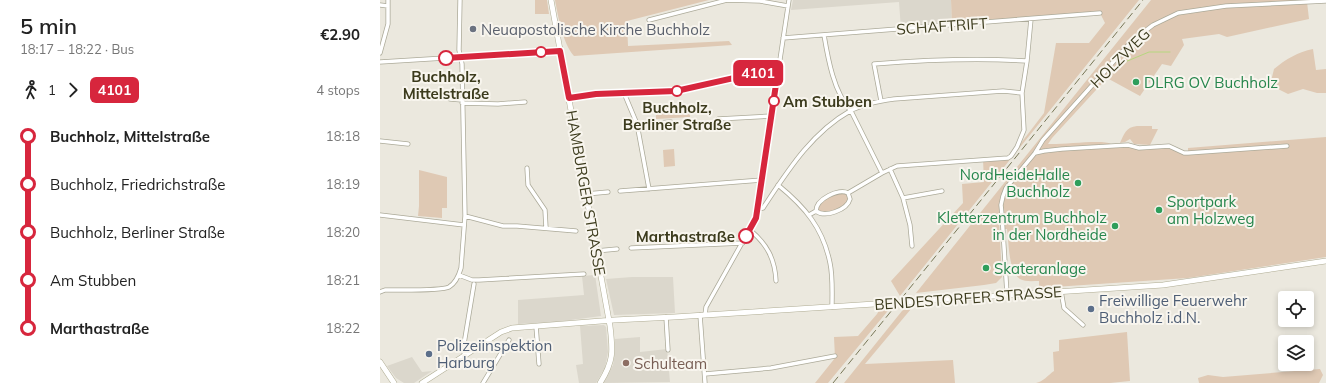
<!DOCTYPE html>
<html lang="en">
<head>
<meta charset="utf-8">
<style>
	:root { --surface:#fff; --page:#f2f2f2; --text:#222; --muted:#767676 }
	body { margin:0; font-family:Mulish,sans-serif; background:var(--page); color:var(--text); height:100vh; display:flex; flex-direction:column; font-size:15px; white-space:nowrap }
	* { box-sizing:border-box; margin:0 }
	p { font-size:13px; color:var(--muted) }
	.icon { flex:none; width:22px; height:22px; fill:none; stroke:currentColor; stroke-width:2; stroke-linecap:round; stroke-linejoin:round }
	.map { position:relative; flex:1; overflow:hidden }
	.side { display:flex; flex-direction:column; background:var(--surface); width:380px }
	.side>* { flex:none }
	.badge { padding:0 8px; border-radius:6px; font-size:14px; line-height:26px }
	.fabs { position:absolute; left:898px; top:291px; display:grid; gap:8px }
	.fabs a { display:grid; place-items:center; width:36px; height:36px; border-radius:4px; background:var(--surface); box-shadow:0 2px 6px #0003; font-size:20px }
	.map>.badge { position:absolute; translate:-50% -50%; box-shadow:0 0 0 2px #fff }
	.legs { display:flex; align-items:center; gap:6px; height:44px; padding:0 20px; font-size:13px }
	.legs p { margin-inline-start:auto }
	.summary { display:flex; align-items:center; justify-content:space-between; height:68px; padding:0 20px }
	h1 { font-size:22px; font-weight:600; line-height:30px }
	ul { padding:0 20px; list-style:none }
	li { display:flex; align-items:center; gap:14px; height:48px; font-size:15px }
	li i { display:grid; place-items:center; width:6px; height:100%; margin:0 5px; background:currentColor }
	li i::after { content:''; width:10px; height:10px; margin:-5px; border:3px solid; border-radius:50%; background:var(--surface) }
	li p { margin-inline-start:auto }
	li:first-child i { background:linear-gradient(#0000 50%,currentColor 0) }
	li:last-child i { background:linear-gradient(currentColor 50%,#0000 0) }
	main { display:flex; flex:1; min-height:0 }
	.map>svg:first-child { display:block }
</style>
</head>
<body>
<main>
<section class="side">
<div class="summary"><div><h1>5 min</h1><p>18:17 – 18:22 · Bus</p></div><b>€2.90</b></div>
<div class="legs"><svg class="icon" aria-label="walk" viewBox="0 0 24 24"><circle cx="13" cy="4" r="2"/><path d="M13 8l-2 6 4 7M11 14l-3 7M7 12l3-4h3l4 4"/></svg>1<svg class="icon" aria-label="forward" viewBox="0 0 24 24"><path d="M9 5l7 7-7 7"/></svg><b class="badge" style="background:#d7263d;color:#fff">4101</b><p>4 stops</p></div>
<ul>
<li><i style="color:#d7263d"></i><b>Buchholz, Mittelstraße</b><p>18:18</p></li>
<li><i style="color:#d7263d"></i><span>Buchholz, Friedrichstraße</span><p>18:19</p></li>
<li><i style="color:#d7263d"></i><span>Buchholz, Berliner Straße</span><p>18:20</p></li>
<li><i style="color:#d7263d"></i><span>Am Stubben</span><p>18:21</p></li>
<li><i style="color:#d7263d"></i><b>Marthastraße</b><p>18:22</p></li>
</ul>
</section>
<div class="map">
<svg width="946" height="383" viewBox="0 0 946 383">
	<rect width="100%" height="100%" fill="#ebe8de"/>
	<path fill="#dbd7cc" d="M 413,0 L 571,0 L 572,25 L 521,29 L 519,2 L 411,10 Z
		M 215,275 L 221,316 L 176,322 L 138,324 L 138,300 L 204,295 L 202,276 Z
		M 252,277 L 293,277 L 295,313 L 234,315 L 226,279 Z
		M 224,325 L 226,327 L 228,352 L 225,368 L 216,383 L 199,383 L 196,365 L 203,364 L 200,326 Z
		M 260,337 L 260,352 L 287,349 L 290,382 L 223,383 L 233,365 L 235,352 L 235,339 Z
		M 32,357 L 42,372 L 52,371 L 34,383 L 24,383 L 16,378 L 7,366 Z"/>
	<path fill="#dfc9b4" d="M 155,0 L 167,0 L 169,14 L 155,14 Z
		M 175,0 L 329,0 L 247,21 L 248,46 L 349,41 L 352,45 L 194,56 C 183,44 178,16 175,0 Z
		M 571,0 L 759,0 L 520,296 L 511,281 L 583,203 L 582,184 L 604,182 L 603,159 L 631,156 L 664,113 L 676,43 L 709,43 L 725,23 L 720,13 L 572,25 Z
		M 771,0 L 946,0 L 927,2 L 929,19 L 847,37 L 839,34 L 802,39 L 804,45 L 791,66 L 782,64 L 760,96 L 727,78 L 672,138 L 668,144 C 682,145 723,139 731,144 L 667,149 L 666,148 L 664,150 L 733,147 L 789,146 L 808,153 L 808,148 L 946,137 L 946,257 L 808,278 L 659,288 L 659,281 C 653,281 645,282 640,279 C 628,271 629,242 627,229 L 623,229 L 621,205 L 625,187 L 620,202 L 619,221 L 622,277 L 616,283 L 604,285 L 536,293 Z
		M 933,49 L 936,70 L 946,69 L 946,93 L 937,93 L 923,89 L 908,94 L 890,85 L 894,69 C 906,59 918,52 933,49 Z
		M 282,106 L 295,106 L 295,108 L 310,108 L 310,117 L 276,119 L 276,115 L 282,111 Z
		M 757,126 L 772,126 L 772,129 L 778,129 L 770,145 L 754,144 L 750,139 L 745,142 L 740,143 C 744,134 746,127 757,126 Z
		M 294,149 L 295,166 L 284,167 L 283,150 Z
		M 39,170 L 67,177 L 67,208 L 62,208 L 62,218 L 38,216 L 39,206 Z
		M 460,192 L 468,193 L 468,204 L 453,212 L 441,214 L 436,208 L 440,201 Z
		M 543,304 L 534,306 L 531,309 L 485,364 L 573,360 L 575,383 L 464,383 L 526,306 Z
		M 501,307 L 511,307 L 448,383 L 435,383 L 455,358 L 454,337 L 478,336 L 497,314 Z
		M 747,332 L 750,381 L 730,383 L 656,383 C 663,382 668,375 674,371 L 673,352 L 679,351 L 679,340 Z
		M 940,369 L 943,375 L 939,383 L 819,383 L 818,378 L 828,375 L 843,377 Z"/>
	<g fill="none" stroke-linecap="round" stroke-linejoin="round">
		<path stroke="#b6d77f" stroke-width="1" d="M 745,62 L 769,52 L 790,52"/>
		<g stroke="#acaa99" stroke-width="5">
			<path id="street" d="M 0,5 L 8,6
				M 269,20 L 347,0 L 380,1 L 408,6
				M 444,35 C 448,59 454,93 471,111 L 502,173
				M 403,38 L 720,13
				M 0,53 L 8,24 L 8,0
				M 0,62 L 180,51
				M 244,93 L 257,124 L 269,189
				M 189,98 L 216,94 L 296,91 L 385,71 L 398,71
				M 70,99 L 82,100
				M 501,101 L 494,64 C 545,60 596,58 647,61
				M 82,103 L 118,104 L 145,102
				M 338,119 L 391,116
				M 257,124 L 291,122
				M 0,141 L 28,144
				M 655,153 L 664,151 L 682,149 L 748,145 L 759,148 L 789,146 L 804,153 L 808,153 L 907,146
				M 147,168 L 148,185 L 165,210 L 166,228
				M 510,169 L 523,198 L 530,225 L 532,246
				M 398,185 C 425,207 443,228 450,263 C 453,277 452,293 452,307
				M 240,191 L 382,180
				M 468,193 L 502,173 L 517,166 L 628,158 L 631,156 L 637,147 L 644,130 L 642,93 L 647,61 L 651,19
				M 206,194 L 228,192
				M 523,198 L 562,191
				M 378,209 L 383,208 C 407,172 431,133 470,111 C 483,104 500,101 514,99 L 623,91 L 642,93
				M 436,211 C 445,218 467,210 470,199 L 468,193
				M 0,215 L 84,225
				M 429,215 L 436,211 C 436,199 459,188 468,193
				M 85,216 L 123,226 L 137,226 L 196,231
				M 370,230 C 387,244 395,259 396,281
				M 251,248 L 363,243
				M 216,251 L 237,249
				M 79,275 L 92,280 L 99,280 L 204,274
				M 681,291 L 684,308 L 703,325
				M 0,292 L 5,290 C 17,290 61,291 69,287 C 76,283 79,275 81,268 L 85,216 L 82,64 L 79,50 L 80,0
				M 627,294 L 622,215 L 621,205 L 623,196 L 626,188 L 655,153 L 663,140 L 752,41 L 773,25 L 798,13 L 846,6 L 946,1
				M 320,315 L 325,383
				M 325,315 L 326,307 L 376,218 L 409,0
				M 286,317 L 288,350
				M 156,326 L 159,364
				M 85,355 L 83,350 L 94,284
				M 325,374 L 391,368 L 455,356
				M 103,383 L 129,340"/>
		</g>
		<g stroke="#afac93" stroke-width="6">
			<path id="secondary" d="M 171,0 L 230,326 C 233,351 234,361 220,383
				M 536,301 L 783,285 L 946,261
				M 0,362 L 14,383
				M 42,383 L 121,332 L 132,328 L 234,320 L 294,317 L 510,303"/>
		</g>
		<use href="#street" stroke="#fff" stroke-width="3.5"/>
		<use href="#secondary" stroke="#fff" stroke-width="5"/>
		<path stroke="#787757" stroke-width="1" stroke-dasharray="8 4" stroke-linecap="butt" d="M 453,383 L 763,0"/>
		<g stroke="#afac93" stroke-width="6" stroke-linecap="butt">
			<path id="secondary-bridge" d="M 510,303 L 536,301"/>
		</g>
		<use href="#secondary-bridge" stroke="#fff" stroke-width="5"/>
	</g>
	<g fill="none" stroke-linecap="round" stroke-linejoin="round">
		<g stroke="#fff" stroke-width="9">
			<path id="line-1" d="M 66,58 L 180,51 L 189,98 L 216,94 L 296,91 L 385,71 L 398,71 L 376,218 L 366,236"/>
		</g>
		<use href="#line-1" stroke="#d7263d" stroke-width="6"/>
	</g>
	<circle fill="#6b7280" stroke="#f8f5ee" stroke-width="1.5" cx="93" cy="29" r="4"/>
	<g fill="#fff" stroke="#d7263d" stroke-width="2">
		<circle cx="161" cy="52" r="5"/>
		<circle cx="66" cy="58" r="7"/>
		<circle cx="297" cy="91" r="5"/>
		<circle cx="394" cy="101" r="5"/>
		<circle cx="366" cy="236" r="7"/>
	</g>
	<g fill="#2e9e5b" stroke="#f8f5ee" stroke-width="1.5">
		<circle cx="756" cy="82" r="4"/>
		<circle cx="698" cy="183" r="4"/>
		<circle cx="779" cy="210" r="4"/>
		<circle cx="735" cy="226" r="4"/>
		<circle cx="606" cy="268" r="4"/>
	</g>
	<g fill="#5c6f8a" stroke="#f8f5ee" stroke-width="1.5">
		<circle cx="711" cy="309" r="4"/>
		<circle cx="49" cy="354" r="4"/>
	</g>
	<circle fill="#8d6e63" stroke="#f8f5ee" stroke-width="1.5" cx="246" cy="363" r="4"/>
	<g text-anchor="middle" dominant-baseline="central" stroke-width="4" stroke-linejoin="round" paint-order="stroke">
		<g font-size="15" fill="#3c3b1d" stroke="#f8f5ee">
			<text transform="translate(562 26) rotate(-4)">SCHAFTRIFT</text>
			<text transform="translate(740 58) rotate(-45)">HOLZWEG</text>
			<text transform="translate(206 193) rotate(80)">HAMBURGER STRASSE</text>
			<text transform="translate(588 298) rotate(-4)">BENDESTORFER STRASSE</text>
		</g>
		<g font-size="15" fill="#5b616d" stroke="#f8f5ee" text-anchor="start">
			<text x="101" y="29">Neuapostolische Kirche Buchholz</text>
		</g>
		<g font-size="15" font-weight="bold" fill="#3c3b1d" stroke="#f8f5ee">
			<text x="66" y="76">Buchholz,<tspan x="66" dy="17">Mittelstraße</tspan></text>
			<text x="403" y="101" text-anchor="start">Am Stubben</text>
			<text x="297" y="107">Buchholz,<tspan x="297" dy="17">Berliner Straße</tspan></text>
			<text x="355" y="236" text-anchor="end">Marthastraße</text>
		</g>
		<g font-size="15" fill="#27864d" stroke="#f8f5ee" text-anchor="start">
			<text x="764" y="82">DLRG OV Buchholz</text>
			<text x="690" y="174" text-anchor="end">NordHeideHalle<tspan x="690" dy="17">Buchholz</tspan></text>
			<text x="787" y="201">Sportpark<tspan x="787" dy="17">am Holzweg</tspan></text>
			<text x="727" y="217" text-anchor="end">Kletterzentrum Buchholz<tspan x="727" dy="17">in der Nordheide</tspan></text>
			<text x="614" y="268">Skateranlage</text>
		</g>
		<g font-size="15" fill="#4e5e75" stroke="#f8f5ee" text-anchor="start">
			<text x="719" y="300">Freiwillige Feuerwehr<tspan x="719" dy="17">Buchholz i.d.N.</tspan></text>
			<text x="57" y="345">Polizeiinspektion<tspan x="57" dy="17">Harburg</tspan></text>
		</g>
		<g font-size="15" fill="#785e54" stroke="#f8f5ee" text-anchor="start">
			<text x="254" y="363">Schulteam</text>
		</g>
	</g>
</svg>
<div class="fabs">
<a><svg class="icon" aria-label="locate" viewBox="0 0 24 24"><circle cx="12" cy="12" r="6"/><path d="M12 2v4M12 18v4M2 12h4M18 12h4"/></svg></a>
<a><svg class="icon" aria-label="layers" viewBox="0 0 24 24"><path d="M12 4l9 5-9 5-9-5zM3 14l9 5 9-5"/></svg></a>
</div>
<b class="badge" style="left:378px;top:73px;background:#d7263d;color:#fff">4101</b>
</div>
</main>
</body>
</html>
